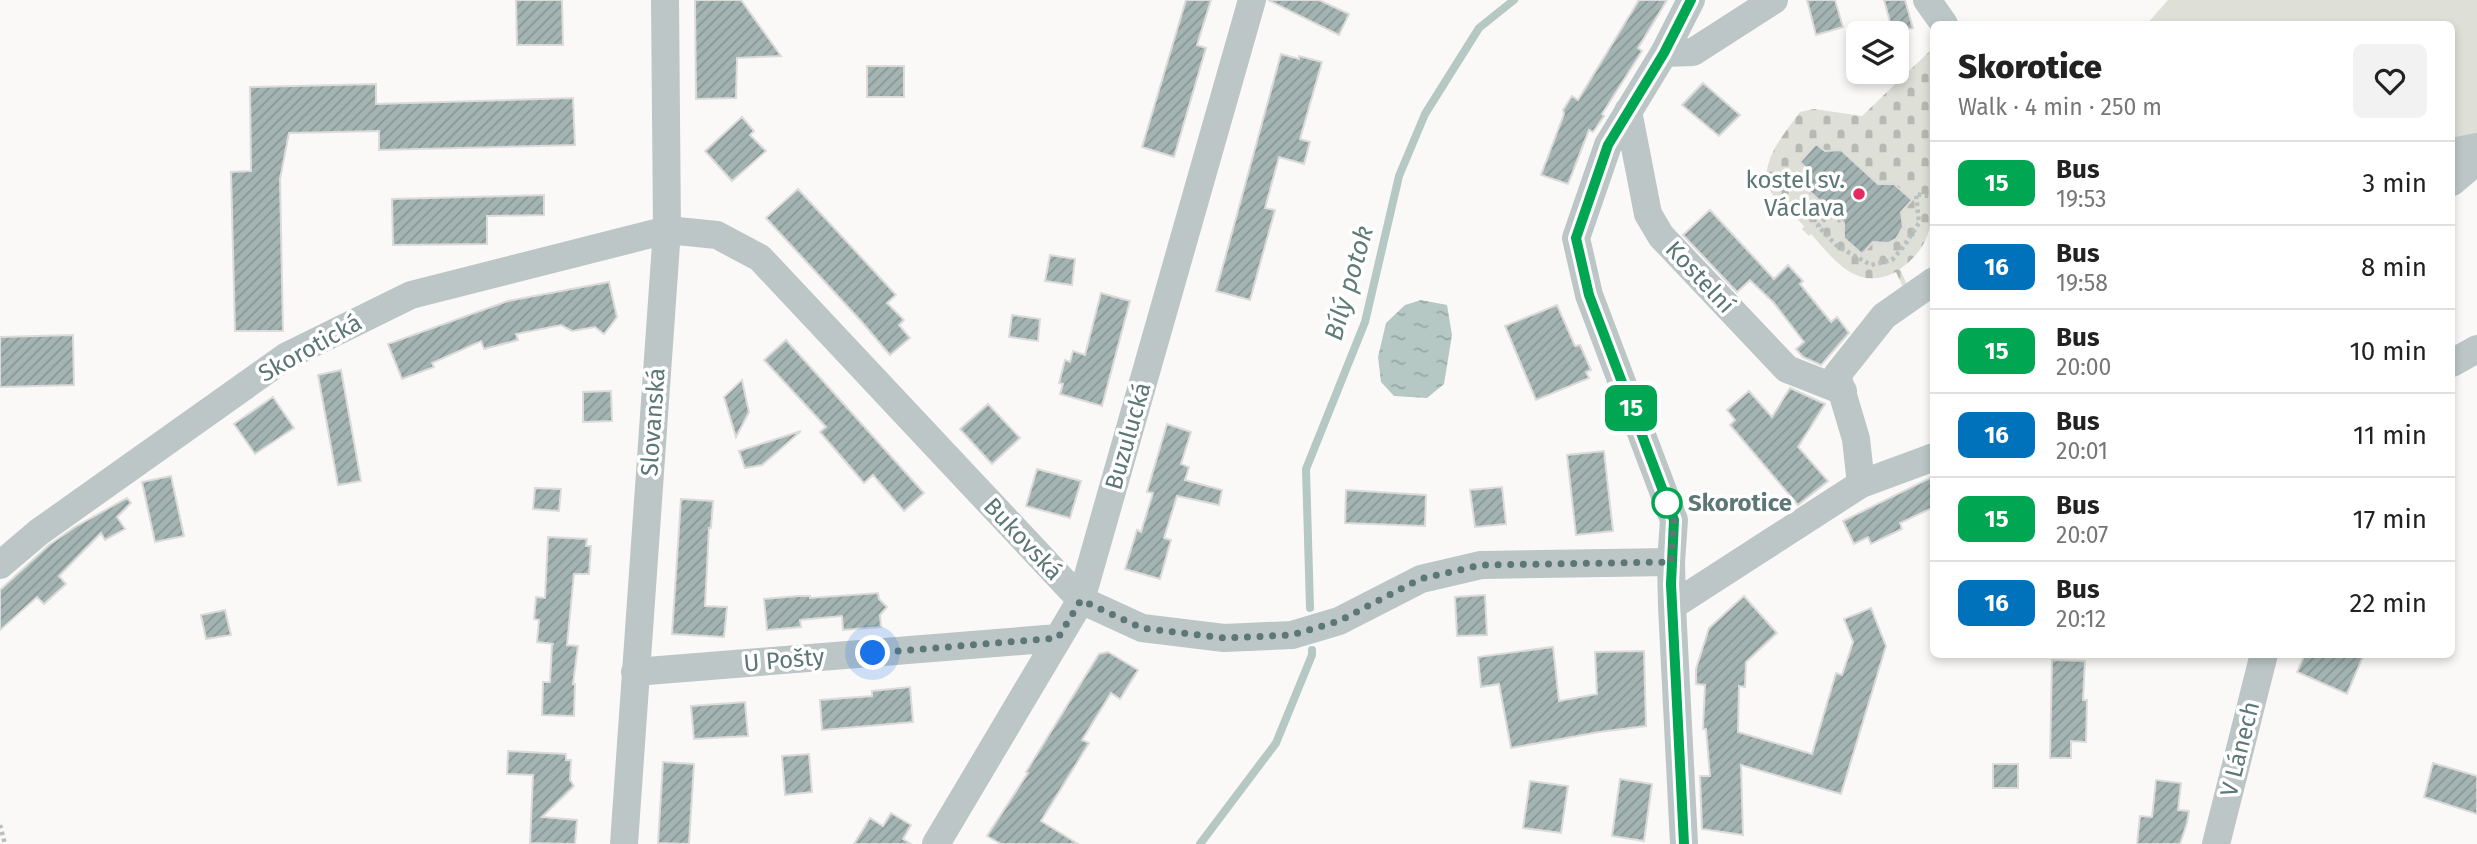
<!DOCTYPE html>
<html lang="en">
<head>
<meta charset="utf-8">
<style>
	:root { --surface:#fff; --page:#f2f2f2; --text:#222; --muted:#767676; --line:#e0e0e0 }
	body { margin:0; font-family:"Fira Sans",sans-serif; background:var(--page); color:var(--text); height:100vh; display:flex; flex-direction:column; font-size:26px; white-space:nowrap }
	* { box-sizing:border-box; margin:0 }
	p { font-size:23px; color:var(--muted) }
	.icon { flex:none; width:38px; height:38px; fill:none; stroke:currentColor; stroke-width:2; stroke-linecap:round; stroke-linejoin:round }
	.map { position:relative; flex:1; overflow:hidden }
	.sheet { position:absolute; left:1930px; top:21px; width:525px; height:637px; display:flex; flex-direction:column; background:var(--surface); border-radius:10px; box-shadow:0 4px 10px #0003 }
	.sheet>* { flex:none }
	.badge { padding:0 14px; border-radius:10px; font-size:24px; line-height:46px }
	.buttons { position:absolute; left:1846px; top:21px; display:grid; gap:14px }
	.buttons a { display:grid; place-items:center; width:63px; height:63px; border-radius:10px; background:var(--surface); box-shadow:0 4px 10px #0003; font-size:35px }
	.you { position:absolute; width:35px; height:35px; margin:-18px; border:5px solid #fff; border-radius:50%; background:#1a73e8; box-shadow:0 0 0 10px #1a73e833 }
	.map>.badge { position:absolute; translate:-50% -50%; box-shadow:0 0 0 4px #fff }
	.round { display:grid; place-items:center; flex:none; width:74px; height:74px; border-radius:10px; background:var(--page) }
	.head { display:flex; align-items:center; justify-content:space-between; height:119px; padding:0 28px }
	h1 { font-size:33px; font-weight:800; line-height:52px }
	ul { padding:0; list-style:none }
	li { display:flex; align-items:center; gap:21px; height:84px; padding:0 28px; border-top:2px solid var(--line) }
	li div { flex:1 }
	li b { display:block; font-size:26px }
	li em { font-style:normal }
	li .badge { min-width:77px; font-weight:700; text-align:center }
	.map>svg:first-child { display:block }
</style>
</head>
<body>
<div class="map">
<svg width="2477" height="844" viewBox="0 0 2477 844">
	<defs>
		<pattern id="cemetery-stones" width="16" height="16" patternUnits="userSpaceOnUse" patternTransform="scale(1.75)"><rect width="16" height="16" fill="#dedfd7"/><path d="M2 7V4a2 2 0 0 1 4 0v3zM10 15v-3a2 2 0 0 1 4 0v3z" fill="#b7bab3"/></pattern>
		<pattern id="water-ripples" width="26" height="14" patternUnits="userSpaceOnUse" patternTransform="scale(1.75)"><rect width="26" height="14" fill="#b6c8c4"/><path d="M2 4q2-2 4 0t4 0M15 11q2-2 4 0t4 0" fill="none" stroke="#97a7a4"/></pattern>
		<pattern id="building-hatch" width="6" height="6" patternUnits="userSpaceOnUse" patternTransform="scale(1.75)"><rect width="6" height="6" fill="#a3b4b3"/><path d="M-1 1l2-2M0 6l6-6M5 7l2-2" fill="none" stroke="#889796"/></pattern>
	</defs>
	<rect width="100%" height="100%" fill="#faf9f8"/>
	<path fill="#dedfd7" d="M 2168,0 L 2477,0 L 2477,134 L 2452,141 L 2452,24 L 2147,24 Z"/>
	<path fill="url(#cemetery-stones)" d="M 1934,47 L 1934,210 L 1932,209 C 1931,237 1922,253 1900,269 L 1909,289 L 1906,294 L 1896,272 C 1857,292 1835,261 1811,234 L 1809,236 L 1802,229 L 1804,226 C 1794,215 1782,206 1773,195 C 1753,168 1785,133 1800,112 L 1814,109 L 1862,116 Z"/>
	<path fill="url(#water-ripples)" d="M 1421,300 L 1447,305 L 1452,335 L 1444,384 L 1427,398 L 1394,396 L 1381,382 L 1378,357 L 1386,323 L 1405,305 Z"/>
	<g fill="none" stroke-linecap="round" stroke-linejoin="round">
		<path stroke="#b6c8c4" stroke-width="8" d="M 1310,608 L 1306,469 L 1365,322 L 1399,176 L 1425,114 L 1479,28 L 1514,0
			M 1200,844 L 1276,743 L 1312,655 L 1312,650"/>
	</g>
	<path fill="url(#building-hatch)" stroke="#dcdbda" stroke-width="2" d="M 516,0 L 562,0 L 563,45 L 517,45 Z
		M 695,0 L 741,0 L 781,56 L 737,58 L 736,98 L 696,99 Z
		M 1186,0 L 1211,0 L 1197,45 L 1206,48 L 1174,157 L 1142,147 Z
		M 1268,0 L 1319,0 L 1349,14 L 1339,35 Z
		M 1639,0 L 1667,0 L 1638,48 L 1642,51 L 1602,114 L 1604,116 L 1593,132 L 1589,130 L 1568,184 L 1541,175 L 1564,114 L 1563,110 L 1572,96 L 1578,100 Z
		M 1807,0 L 1835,0 L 1843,27 L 1816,35 Z
		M 1884,0 L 1905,0 L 1913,28 L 1893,33 Z
		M 1281,54 L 1299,59 L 1299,56 L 1322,62 L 1300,139 L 1310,142 L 1304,164 L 1279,157 L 1265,208 L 1275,210 L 1250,300 L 1216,291 Z
		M 867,66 L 904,66 L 904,97 L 867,97 Z
		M 1703,83 L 1740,115 L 1719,136 L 1682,105 Z
		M 376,84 L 376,104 L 573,98 L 575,145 L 379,150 L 379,131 L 289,133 L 280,179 L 283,331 L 235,331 L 231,172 L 251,171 L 250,87 Z
		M 742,117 L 754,131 L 750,135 L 766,151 L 732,181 L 705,151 Z
		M 1816,144 L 1825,151 L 1841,150 L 1878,184 L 1894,184 L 1912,200 L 1901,212 L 1903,227 L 1896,239 L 1888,243 L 1873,242 L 1862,254 L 1844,238 L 1844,223 L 1808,190 L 1807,169 L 1800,162 Z
		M 798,189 L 896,295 L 887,303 L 904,320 L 899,325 L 910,338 L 890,355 L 862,322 L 766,218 Z
		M 544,195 L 544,215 L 487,216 L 487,244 L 393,245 L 392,199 Z
		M 1710,210 L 1774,279 L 1788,265 L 1803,281 L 1800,284 L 1831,322 L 1837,317 L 1849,333 L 1821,365 L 1803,357 L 1796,349 L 1804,342 L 1774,303 L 1750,280 L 1737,292 L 1683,235 Z
		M 1050,255 L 1075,259 L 1072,285 L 1045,281 Z
		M 609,282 L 617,317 L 604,334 L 595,327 L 572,331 L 561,325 L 516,334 L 518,340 L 484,349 L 481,341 L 432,363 L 434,367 L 402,379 L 388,344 L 508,301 Z
		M 1101,293 L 1130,301 L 1102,406 L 1060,394 L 1063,384 L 1059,383 L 1065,360 L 1070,362 L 1073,351 L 1085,355 Z
		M 1557,305 L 1575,346 L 1580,345 L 1591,370 L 1586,372 L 1589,378 L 1536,400 L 1505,326 Z
		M 1012,315 L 1040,319 L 1038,341 L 1009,337 Z
		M 73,335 L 74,385 L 0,387 L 0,337 Z
		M 786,340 L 924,493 L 904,511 L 873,475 L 864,483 L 820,432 L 826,427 L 764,360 Z
		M 341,370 L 361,481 L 338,485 L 318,375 Z
		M 742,380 L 749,412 L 736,437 L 724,397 Z
		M 1790,388 L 1825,404 L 1798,447 L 1828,481 L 1798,505 L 1730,425 L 1735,420 L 1727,410 L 1749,391 L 1772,417 Z
		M 611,391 L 612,421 L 583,422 L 583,392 Z
		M 273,397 L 294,428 L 255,454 L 234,424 Z
		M 988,404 L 1020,438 L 992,464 L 960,429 Z
		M 1167,424 L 1191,432 L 1181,464 L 1189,467 L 1185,480 L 1222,490 L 1219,505 L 1177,496 L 1164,538 L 1171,540 L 1160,579 L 1125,569 L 1137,530 L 1141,532 L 1153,493 L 1147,492 Z
		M 801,431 L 762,465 L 745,468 L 739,451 Z
		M 1604,451 L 1613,531 L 1576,535 L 1567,455 Z
		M 1037,469 L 1081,481 L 1070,518 L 1026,506 Z
		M 171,476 L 184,536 L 155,542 L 142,482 Z
		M 1934,476 L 1934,507 L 1900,523 L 1902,529 L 1871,544 L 1868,537 L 1854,544 L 1843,521 Z
		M 1502,487 L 1506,524 L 1475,527 L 1470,490 Z
		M 535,488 L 561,489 L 559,511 L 533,509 Z
		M 1346,490 L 1426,495 L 1425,526 L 1345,523 Z
		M 127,498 L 131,503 L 117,517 L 125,529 L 105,540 L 101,533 L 59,576 L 66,584 L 44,604 L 37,597 L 0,630 L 0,590 L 49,545 L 75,527 Z
		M 681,499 L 713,501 L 711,528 L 709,528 L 705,606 L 727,607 L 724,637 L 672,634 Z
		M 548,537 L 587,539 L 586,546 L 591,546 L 589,574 L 574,574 L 567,645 L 578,646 L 573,684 L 575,684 L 574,716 L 542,715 L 543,682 L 550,682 L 552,644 L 554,644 L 537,642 L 539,620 L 534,619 L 536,597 L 545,598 Z
		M 878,593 L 879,599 L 887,607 L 880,615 L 881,627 L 843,630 L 842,616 L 800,620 L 801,627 L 767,630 L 764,599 L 798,596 L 810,596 L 810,598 Z
		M 1485,595 L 1487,635 L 1457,636 L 1455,597 Z
		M 1744,596 L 1777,633 L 1746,662 L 1745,687 L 1739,686 L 1738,732 L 1812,754 L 1836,673 L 1842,675 L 1853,642 L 1844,619 L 1871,608 L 1886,646 L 1841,794 L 1741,765 L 1743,835 L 1702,829 L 1700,776 L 1710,776 L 1706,729 L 1703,729 L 1705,685 L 1696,684 L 1696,669 L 1709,628 Z
		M 225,610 L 231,635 L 206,639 L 201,615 Z
		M 1553,647 L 1559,701 L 1597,694 L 1595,652 L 1644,651 L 1646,726 L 1599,732 L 1511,748 L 1499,684 L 1481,687 L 1478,657 Z
		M 1108,652 L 1138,670 L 1120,699 L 1111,693 L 1082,740 L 1089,743 L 1041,821 L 1078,844 L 1001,844 L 987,836 L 1028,773 L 1026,772 L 1099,654 Z
		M 2305,654 L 2364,654 L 2347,694 L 2297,672 Z
		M 2052,660 L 2085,661 L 2083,700 L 2087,700 L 2086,742 L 2071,741 L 2071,758 L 2050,758 Z
		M 910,687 L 913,722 L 822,730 L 820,700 L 872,696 L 872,691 Z
		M 745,702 L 748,736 L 694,739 L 691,706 Z
		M 508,751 L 566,754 L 566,760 L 571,760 L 570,780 L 574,786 L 542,817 L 577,820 L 575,844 L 530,843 L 533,775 L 507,774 Z
		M 809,754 L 812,792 L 785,795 L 782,756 Z
		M 663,762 L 694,764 L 689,844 L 658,843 Z
		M 2433,763 L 2477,776 L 2477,814 L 2424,797 Z
		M 1993,764 L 2018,764 L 2018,788 L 1993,788 Z
		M 1620,779 L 1652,784 L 1644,841 L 1612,836 Z
		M 2156,780 L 2181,783 L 2178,810 L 2189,811 L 2187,823 L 2180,844 L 2137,844 L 2140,816 L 2152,817 Z
		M 1530,781 L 1568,786 L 1561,833 L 1523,828 Z
		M 891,813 L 911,825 L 903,839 L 911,844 L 854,844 L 870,818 L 883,826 Z"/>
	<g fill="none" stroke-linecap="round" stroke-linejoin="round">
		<path stroke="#b9c0c0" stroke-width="4.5" stroke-dasharray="3.5 3.5" stroke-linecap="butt" d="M 1830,214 L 1818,226 L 1837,246 L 1871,265 L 1892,260 L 1904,246 L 1919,223 L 1916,194 L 1934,197
			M 0,825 L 5,844"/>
		<path stroke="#bcc6c6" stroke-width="28" d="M 1927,0 L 1944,24
			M 1664,53 L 1693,52 L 1774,0
			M 1628,111 L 1648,214 L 1661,236 L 1787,369 L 1843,391
			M 2452,152 L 2477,147
			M 2452,182 L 2477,161
			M 2452,363 L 2477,349
			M 1861,484 L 1856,439 L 1837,375 L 1884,316 L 1934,281
			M 0,565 L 39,532 L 287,356 L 411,295 L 667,230 L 717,235 L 760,258 L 1081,600 L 1142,628 L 1224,638 L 1292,635 L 1339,621 L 1421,579 L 1481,565 L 1671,562
			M 1672,606 L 1861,484 L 1934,457
			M 635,672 L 1058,638
			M 624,844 L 667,230 L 665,0
			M 936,844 L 1081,600 L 1252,0
			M 1684,844 L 1672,606 L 1671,562 L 1674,520 L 1589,295 L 1576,238 L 1608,145 L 1664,53 L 1691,0
			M 2216,844 L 2264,654"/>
	</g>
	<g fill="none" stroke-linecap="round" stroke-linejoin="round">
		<g stroke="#fff" stroke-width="16">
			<path id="line" d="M 1684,844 L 1671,584 L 1674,520 L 1589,295 L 1576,238 L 1608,145 L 1664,53 L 1691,0"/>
		</g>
		<use href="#line" stroke="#00a651" stroke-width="10"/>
		<path stroke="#5c7775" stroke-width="7" stroke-dasharray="0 12.6" d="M 873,653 L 1058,638 L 1081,600 L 1142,628 L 1224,638 L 1292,635 L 1339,621 L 1420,579 L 1481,565 L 1671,562 L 1674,520 L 1664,495 L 1667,503"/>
	</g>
	<circle fill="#e62c5e" stroke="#fff" stroke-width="2.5" cx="1859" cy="194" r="7"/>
	<circle fill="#fff" stroke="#00a651" stroke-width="3.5" cx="1667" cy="503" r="14"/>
	<g text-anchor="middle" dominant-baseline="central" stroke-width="7" stroke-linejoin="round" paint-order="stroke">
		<g font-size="24" fill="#5c7775" stroke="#fff" text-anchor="end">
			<text x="1845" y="180">kostel sv.<tspan x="1845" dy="28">Václava</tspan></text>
		</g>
		<g font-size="24" fill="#5c7775" stroke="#fff">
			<text transform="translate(1700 277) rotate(47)">Kostelní</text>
			<text transform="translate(310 348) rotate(-29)">Skorotická</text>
			<text transform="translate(653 422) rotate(-86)">Slovanská</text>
			<text transform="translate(1128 436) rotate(-74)">Buzulucká</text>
			<text transform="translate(1023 539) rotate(47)">Bukovská</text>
			<text transform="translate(784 660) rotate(-5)">U Pošty</text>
			<text transform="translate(2240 749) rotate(-76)">V Lánech</text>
		</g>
		<g font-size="24" font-weight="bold" fill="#5c7775" stroke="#fff" text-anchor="start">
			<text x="1688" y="503">Skorotice</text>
		</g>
		<g font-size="26" font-style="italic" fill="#607c76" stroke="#fff">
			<text transform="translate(1349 283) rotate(-74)">Bílý potok</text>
		</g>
	</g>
</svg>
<div class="buttons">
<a><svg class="icon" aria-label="layers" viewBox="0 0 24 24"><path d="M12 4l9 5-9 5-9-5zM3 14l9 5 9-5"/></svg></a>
</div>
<div class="you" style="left:873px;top:653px"></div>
<b class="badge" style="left:1631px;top:408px;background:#00a651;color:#fff">15</b>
<section class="sheet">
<div class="head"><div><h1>Skorotice</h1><p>Walk · 4 min · 250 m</p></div><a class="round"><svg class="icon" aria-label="heart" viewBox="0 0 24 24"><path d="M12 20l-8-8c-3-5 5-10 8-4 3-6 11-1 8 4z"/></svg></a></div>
<ul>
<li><span class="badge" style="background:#00a651;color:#fff">15</span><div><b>Bus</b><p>19:53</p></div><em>3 min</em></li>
<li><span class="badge" style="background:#0072bc;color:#fff">16</span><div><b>Bus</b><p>19:58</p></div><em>8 min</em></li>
<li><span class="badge" style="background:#00a651;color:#fff">15</span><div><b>Bus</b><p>20:00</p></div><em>10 min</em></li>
<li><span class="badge" style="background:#0072bc;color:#fff">16</span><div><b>Bus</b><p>20:01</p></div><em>11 min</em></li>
<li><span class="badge" style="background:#00a651;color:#fff">15</span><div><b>Bus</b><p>20:07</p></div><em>17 min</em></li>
<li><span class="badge" style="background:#0072bc;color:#fff">16</span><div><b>Bus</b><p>20:12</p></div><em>22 min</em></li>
</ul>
</section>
</div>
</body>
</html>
